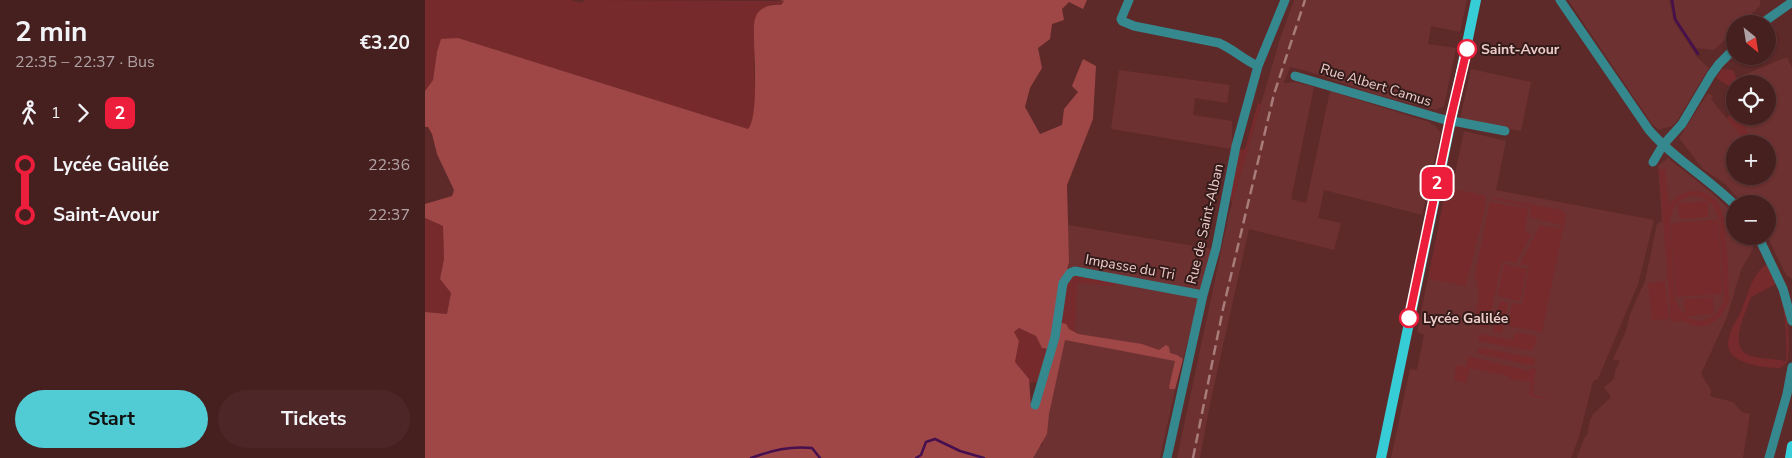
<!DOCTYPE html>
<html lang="en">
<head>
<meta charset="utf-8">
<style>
	:root { --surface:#461f1f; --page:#4d2728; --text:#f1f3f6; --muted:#b0a2a4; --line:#5e3d3d; --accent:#51ccd5 }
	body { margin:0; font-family:"Nunito Sans",sans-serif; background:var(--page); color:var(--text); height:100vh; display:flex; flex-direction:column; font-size:19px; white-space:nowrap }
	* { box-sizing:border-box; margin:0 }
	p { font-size:16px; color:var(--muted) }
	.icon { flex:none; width:28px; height:28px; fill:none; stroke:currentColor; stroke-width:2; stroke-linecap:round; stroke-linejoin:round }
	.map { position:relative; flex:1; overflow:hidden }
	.details { display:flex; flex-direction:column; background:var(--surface); width:425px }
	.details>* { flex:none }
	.badge { padding:0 10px; border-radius:8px; font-size:18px; line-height:32px }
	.needle { width:32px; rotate:150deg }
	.buttons { position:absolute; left:1301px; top:15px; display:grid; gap:10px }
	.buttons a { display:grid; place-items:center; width:50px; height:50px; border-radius:50%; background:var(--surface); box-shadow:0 1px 4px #0004,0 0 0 1px var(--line); font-size:25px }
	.map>.badge { position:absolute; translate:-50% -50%; box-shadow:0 0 0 2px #fff }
	.legs { display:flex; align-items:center; gap:8px; height:55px; padding:0 15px; font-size:16px }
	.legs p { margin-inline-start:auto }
	.overview { display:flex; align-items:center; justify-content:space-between; height:85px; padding:0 15px }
	h1 { font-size:28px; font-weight:700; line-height:38px }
	.cta { display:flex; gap:10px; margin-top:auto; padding:10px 15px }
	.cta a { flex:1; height:58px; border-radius:30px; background:var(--accent); color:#111; font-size:20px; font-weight:700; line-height:58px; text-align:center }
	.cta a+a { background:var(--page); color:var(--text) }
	ul { padding:0 15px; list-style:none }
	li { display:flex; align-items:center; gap:18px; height:50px; font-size:19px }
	li i { display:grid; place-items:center; width:8px; height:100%; margin:0 6px; background:currentColor }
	li i::after { content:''; width:12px; height:12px; margin:-6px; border:4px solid; border-radius:50%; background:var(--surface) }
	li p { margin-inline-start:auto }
	li:first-child i { background:linear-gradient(#0000 50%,currentColor 0) }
	li:last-child i { background:linear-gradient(currentColor 50%,#0000 0) }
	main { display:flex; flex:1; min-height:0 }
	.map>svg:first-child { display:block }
</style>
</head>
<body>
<main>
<section class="details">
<div class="overview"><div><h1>2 min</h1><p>22:35 – 22:37 · Bus</p></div><b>€3.20</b></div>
<div class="legs"><svg class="icon" aria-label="walk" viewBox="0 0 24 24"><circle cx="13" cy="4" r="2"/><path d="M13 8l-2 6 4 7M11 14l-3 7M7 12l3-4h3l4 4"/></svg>1<svg class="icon" aria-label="forward" viewBox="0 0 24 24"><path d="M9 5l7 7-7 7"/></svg><b class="badge" style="background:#ed1e3c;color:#fff">2</b></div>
<ul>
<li><i style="color:#ed1e3c"></i><b>Lycée Galilée</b><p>22:36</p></li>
<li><i style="color:#ed1e3c"></i><b>Saint-Avour</b><p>22:37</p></li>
</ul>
<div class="cta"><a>Start</a><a>Tickets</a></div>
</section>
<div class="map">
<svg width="1367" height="458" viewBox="0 0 1367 458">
	<rect width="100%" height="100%" fill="#5e2929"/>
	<path fill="#6e3131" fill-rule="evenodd" d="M 869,0 L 1042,0 L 1035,32 L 1006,26 L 1003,44 L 1031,48 L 1019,106 L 1011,110 L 953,95 L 882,71 L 865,67 L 859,83 L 870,82 L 889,87 L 866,199 L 881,203 L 905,91 L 1004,122 L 1010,126 L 1016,133 L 997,215 L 899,190 L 893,218 L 916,223 L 909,250 L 824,229 L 785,404 L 775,458 L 752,458 L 804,214 L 854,42 Z
		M 1143,0 L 1244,0 L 1249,21 L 1272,57 L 1284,68 L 1252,121 L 1247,126 L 1237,129 L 1233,129 L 1227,124 Z
		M 1248,0 L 1335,0 L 1335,6 L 1316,24 L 1310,24 L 1310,30 L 1289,50 L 1271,48 L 1252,20 Z
		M 1362,57 L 1367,68 L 1367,279 L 1361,275 L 1342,236 L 1342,204 L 1318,204 L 1300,184 L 1278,169 L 1254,138 L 1283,93 L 1288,96 L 1286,99 L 1302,119 L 1310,107 L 1310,116 L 1342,116 L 1342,84 L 1310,84 L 1310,90 L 1299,83 ZM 1310,144 L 1342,144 L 1342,176 L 1310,176 Z
		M 1046,69 L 1106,82 L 1096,131 L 1035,119 Z
		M 694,70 L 805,85 L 802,103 L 770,98 L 768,115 L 807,121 L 807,149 L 686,129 Z
		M 1039,131 L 1081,141 L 1071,190 L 1229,220 L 1213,284 L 1173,379 L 1168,381 L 1154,437 L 1146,458 L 966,458 L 985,369 L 992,370 L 999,335 L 992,332 L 1023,179 L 1029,179 Z
		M 1243,158 L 1286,192 L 1310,215 L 1310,236 L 1326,236 L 1328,241 L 1328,249 L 1316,270 L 1302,317 L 1276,374 L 1286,390 L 1285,396 L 1308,402 L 1317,412 L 1325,414 L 1318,458 L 1152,458 L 1159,438 L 1162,435 L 1165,420 L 1168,414 L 1186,397 L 1179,387 L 1189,379 L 1190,371 L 1195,361 L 1188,359 L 1201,331 L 1205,314 L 1220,281 L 1232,224 L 1237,221 L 1233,166 Z
		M 643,225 L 787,249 L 751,386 L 735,458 L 606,458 L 607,446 L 617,446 L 644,295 Z"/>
	<path fill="#772a2c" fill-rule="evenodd" d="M 0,0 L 145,0 L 158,3 L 159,0 L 360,1 L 356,5 L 346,4 L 333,13 C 332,29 330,44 329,60 C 328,78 336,115 323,129 L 33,38 L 12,52 L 8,80 L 0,91 Z
		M 1297,69 L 1308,70 L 1314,84 L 1310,84 L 1310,90 L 1291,78 Z
		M 833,103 L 836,104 L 808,202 L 806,201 L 806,193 L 814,150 L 820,149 Z
		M 1310,107 L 1310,116 L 1323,116 L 1324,119 L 1318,122 L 1328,144 L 1323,144 L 1302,119 Z
		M 1234,169 L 1240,169 L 1244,205 C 1250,197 1259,190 1270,191 C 1280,191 1290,197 1295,207 C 1302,218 1304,284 1304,300 C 1300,315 1286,329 1269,326 C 1265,325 1262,322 1258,321 C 1255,321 1250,322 1246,322 ZM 1265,196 C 1281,195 1291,205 1294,220 L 1299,299 C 1295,316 1276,327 1261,316 L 1289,314 L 1288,297 L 1259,299 L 1260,315 L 1254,308 L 1250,299 L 1245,220 C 1247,207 1253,200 1265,196 Z
		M 1021,189 L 1028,190 L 1029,189 L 1058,195 L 1061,197 L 1059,212 L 1041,286 L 1003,279 Z
		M 1070,198 L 1137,210 L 1141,214 L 1117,332 L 1083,326 L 1087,303 L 1097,304 L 1104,267 L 1103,265 L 1095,264 L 1112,232 L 1114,225 L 1135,229 L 1136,225 L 1105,217 L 1106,207 L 1067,199 Z
		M 1283,201 L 1283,217 L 1254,219 L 1253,203 Z
		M 1065,202 L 1103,208 L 1100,230 L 1106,235 L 1091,263 L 1077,261 L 1063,327 L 1048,325 L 1054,296 L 1050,274 Z
		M 0,218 L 18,226 L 19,259 L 15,279 L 26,293 L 22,314 L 0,312 Z
		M 1293,220 L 1297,294 L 1251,297 L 1246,223 Z
		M 1079,264 L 1102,269 L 1095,301 L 1072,296 Z
		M 1340,265 L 1344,266 L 1351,284 L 1326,297 C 1321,312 1301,349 1326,356 C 1337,359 1350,359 1361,361 C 1362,339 1361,320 1356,299 L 1357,298 C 1363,319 1366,341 1362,363 L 1355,368 C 1340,368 1304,364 1303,345 C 1303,332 1312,320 1317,309 C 1323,294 1327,275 1340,265 Z
		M 648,275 L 689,282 L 690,285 L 686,286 L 652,283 L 650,332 L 634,326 L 639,284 Z
		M 1240,281 L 1244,319 L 1227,320 L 1223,283 Z
		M 1075,301 L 1083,303 L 1077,333 L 1068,332 Z
		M 594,328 L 611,336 L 617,348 L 624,349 L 614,382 L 604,383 L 604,379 L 590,362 L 594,341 L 589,332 Z
		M 1090,333 L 1097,333 L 1112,336 C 1111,343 1111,348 1105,351 L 1053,341 L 1054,334 L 1088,340 Z
		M 1057,348 L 1110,358 L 1109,366 L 1052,353 L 1053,349 Z
		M 1043,356 L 1104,371 L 1107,368 L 1111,369 L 1107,394 L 1121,398 L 1120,399 L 1104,395 L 1106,382 L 1083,379 L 1084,376 L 1045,368 L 1041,383 L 1029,380 L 1031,365 L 1041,367 Z"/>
	<path fill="#9f4747" d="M 355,0 L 662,0 L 658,9 L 644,2 L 637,9 L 639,20 L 627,24 L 625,39 L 613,48 L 617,68 L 605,88 L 600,107 L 615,134 L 637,125 L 639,109 L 653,92 L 647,86 L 658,59 L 671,66 L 668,119 L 642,185 L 644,262 L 624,349 L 617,348 L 611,336 L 594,328 L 589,332 L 594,341 L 590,362 L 604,379 L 606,407 L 611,409 L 634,326 L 637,323 L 641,324 L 644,329 L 653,334 L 717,344 L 734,350 L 741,345 L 744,347 L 745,353 L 752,355 L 758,359 L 750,389 L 745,389 L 744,387 L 750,361 L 640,340 L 624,414 L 622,434 L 608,458 L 0,458 L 0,312 L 22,314 L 26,293 L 15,279 L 19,259 L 18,226 L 0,218 L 0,204 L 27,196 L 29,190 L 12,154 L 7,134 L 3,127 L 0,127 L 0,91 L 8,80 L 12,52 L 16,39 L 33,38 L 323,129 C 334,117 329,56 329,37 C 329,30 328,21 332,14 C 338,6 347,4 356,5 L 359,1 Z"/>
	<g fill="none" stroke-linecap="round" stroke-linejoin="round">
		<path stroke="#460f4e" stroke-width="2.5" d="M 1247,0 L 1250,19 L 1273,54
			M 326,458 C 348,450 364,446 387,448 L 395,458
			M 491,458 L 496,455 L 501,442 L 510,439 L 535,451 L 559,458"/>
		<path stroke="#34888e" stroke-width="9" d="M 704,0 L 696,19 L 697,21 L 709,26 L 794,43 C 808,49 819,60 833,66
			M 1135,0 L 1224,130 C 1249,159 1283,178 1310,205
			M 1336,24 L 1367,2
			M 870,76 L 1017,119 L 1080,131
			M 1228,162 L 1238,145 L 1257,124 L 1286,75 L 1294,64 L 1310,48
			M 1333,236 L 1358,289 L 1367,321
			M 610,405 L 630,337 L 638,283 L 645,273 L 650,271 L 778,295
			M 742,458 L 778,295 L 791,248 L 811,146 L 833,66 L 860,0
			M 1344,458 L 1362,394 L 1367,367"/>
		<path stroke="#36cdd7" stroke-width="10" d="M 956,458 L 1051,0
			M 1365,458 L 1367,446"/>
		<path stroke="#a77c7b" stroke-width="2.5" stroke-dasharray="10 5" stroke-linecap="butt" d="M 768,458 L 798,309 L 849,94 L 880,0"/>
	</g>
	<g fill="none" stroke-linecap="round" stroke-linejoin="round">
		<g stroke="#fff" stroke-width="11">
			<path id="line-1" d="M 984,318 L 1025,121 L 1042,49"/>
		</g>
		<use href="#line-1" stroke="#ed1e3c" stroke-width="8"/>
	</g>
	<g fill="#fff" stroke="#ed1e3c" stroke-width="2.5">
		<circle cx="1042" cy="49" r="9"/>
		<circle cx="984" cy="318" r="9"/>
	</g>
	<g text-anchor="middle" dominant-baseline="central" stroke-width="4" stroke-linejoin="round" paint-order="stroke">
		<g font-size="14" font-weight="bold" fill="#edcbc9" stroke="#331b1a" text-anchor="start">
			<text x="1056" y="49">Saint-Avour</text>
			<text x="998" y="318">Lycée Galilée</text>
		</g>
		<g font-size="14" fill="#edcbc9" stroke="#331b1a">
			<text transform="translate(951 85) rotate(17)">Rue Albert Camus</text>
			<text transform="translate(780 224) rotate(-77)">Rue de Saint-Alban</text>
			<text transform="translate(705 267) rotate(10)">Impasse du Tri</text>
		</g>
	</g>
</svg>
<div class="buttons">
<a><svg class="needle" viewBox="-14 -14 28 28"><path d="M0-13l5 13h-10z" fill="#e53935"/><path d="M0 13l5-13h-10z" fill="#b0a2a4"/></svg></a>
<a><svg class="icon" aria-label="locate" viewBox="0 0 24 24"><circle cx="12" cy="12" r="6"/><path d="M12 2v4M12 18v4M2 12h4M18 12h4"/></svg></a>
<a>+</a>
<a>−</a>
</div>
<b class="badge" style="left:1012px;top:183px;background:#ed1e3c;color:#fff">2</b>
</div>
</main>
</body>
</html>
